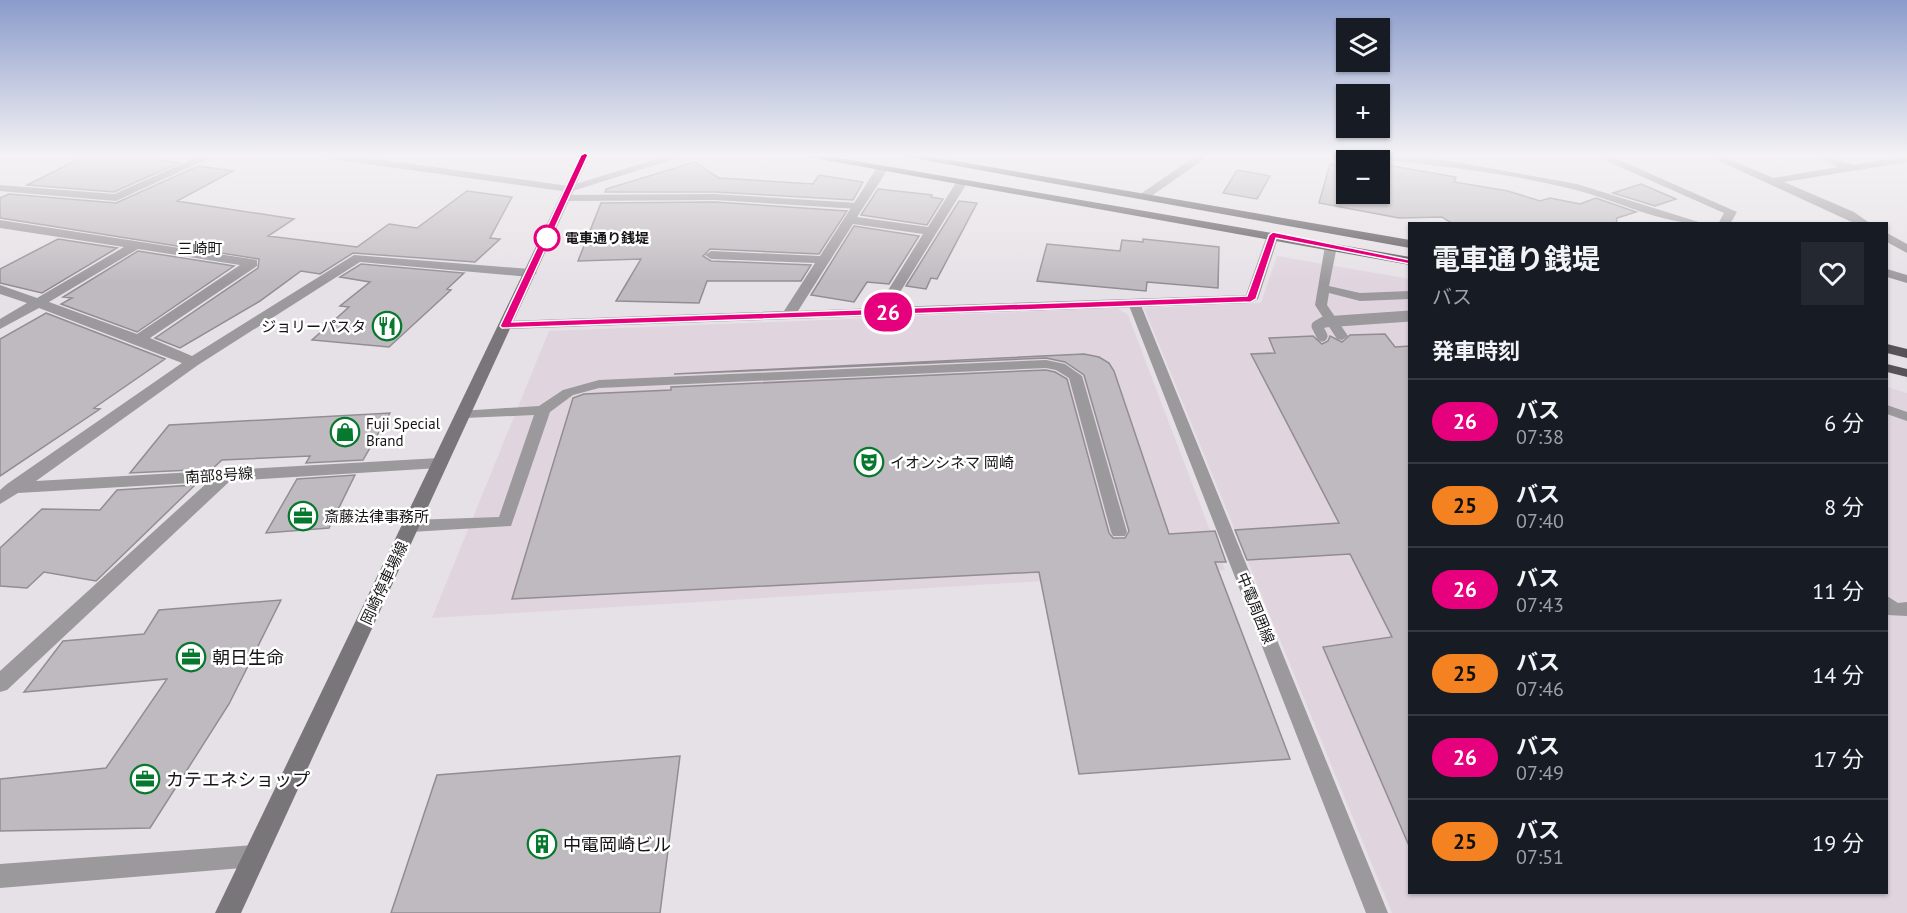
<!DOCTYPE html>
<html lang="ja">
<head>
<meta charset="utf-8">
<style>
	:root { --surface:#171b24; --page:#242831; --text:#f1f3f6; --muted:#9ea1a6; --line:#363941 }
	body { margin:0; font-family:"PT Sans","Noto Sans JP",sans-serif; background:var(--page); color:var(--text); height:100vh; display:flex; flex-direction:column; font-size:22px; white-space:nowrap }
	* { box-sizing:border-box; margin:0 }
	p { font-size:20px; color:var(--muted) }
	.icon { flex:none; width:33px; height:33px; fill:none; stroke:currentColor; stroke-width:2; stroke-linecap:round; stroke-linejoin:round }
	.map { position:relative; flex:1; overflow:hidden }
	.drawer { position:absolute; left:1408px; top:222px; width:480px; height:672px; display:flex; flex-direction:column; background:var(--surface); border-radius:0px; box-shadow:0 2px 4px #0004 }
	.drawer>* { flex:none }
	.badge { padding:0 12px; border-radius:20px; font-size:21px; line-height:39px }
	.controls { position:absolute; left:1336px; top:18px; display:grid; gap:12px }
	.controls a { display:grid; place-items:center; width:54px; height:54px; border-radius:0px; background:var(--surface); box-shadow:0 2px 4px #0004; font-size:30px }
	.map>.badge { position:absolute; translate:-50% -50%; box-shadow:0 0 0 3px #fff }
	h2 { padding:0 24px; font-size:22px; line-height:54px }
	.round { display:grid; place-items:center; flex:none; width:63px; height:63px; border-radius:0px; background:var(--page) }
	.head { display:flex; align-items:center; justify-content:space-between; height:102px; padding:0 24px }
	h1 { font-size:28px; font-weight:700; line-height:45px }
	ul { padding:0; list-style:none }
	li { display:flex; align-items:center; gap:18px; height:84px; padding:0 24px; border-top:2px solid var(--line) }
	li div { flex:1 }
	li b { display:block; font-size:22px }
	li em { font-style:normal }
	li .badge { min-width:66px; font-weight:700; text-align:center }
	.map>svg:first-child { display:block }
</style>
</head>
<body>
<div class="map">
<svg width="1907" height="913" viewBox="0 0 1907 913">
	<rect width="100%" height="100%" fill="#e6e1e6"/>
	<path fill="#e0d4df" d="M 1277,256 L 1410,279 L 1410,892 L 1887,892 L 1887,387 L 1907,393 L 1907,913 L 1392,913 L 1144,308 L 1261,303 Z
		M 1117,308 L 1128,315 L 1225,570 L 432,618 L 549,331 Z"/>
	<path fill="#bfbabf" stroke="#928d92" stroke-width="1.5" d="M 87,155 L 133,155 L 179,163 L 114,192 L 27,185 Z
		M 695,162 L 719,178 L 813,184 L 819,175 L 863,182 L 853,200 L 715,192 L 605,192 L 606,189 Z
		M 1330,164 L 1347,167 L 1347,194 L 1380,194 L 1380,164 L 1456,177 L 1454,182 L 1508,191 L 1540,201 L 1550,198 L 1580,204 L 1596,198 L 1636,212 L 1617,218 L 1616,224 L 1453,224 L 1442,217 L 1399,218 L 1319,203 Z
		M 198,166 L 233,171 L 177,201 L 294,219 L 268,236 L 357,247 L 389,224 L 417,228 L 467,191 L 512,197 L 490,238 L 500,239 L 475,262 L 353,253 L 320,274 L 301,271 L 260,301 L 180,348 L 155,338 L 258,268 L 259,259 L 0,218 L 0,198 L 9,194 L 116,203 Z
		M 1237,170 L 1270,176 L 1257,199 L 1223,193 Z
		M 1641,184 L 1676,199 L 1655,206 L 1613,193 Z
		M 878,189 L 932,195 L 931,197 L 943,199 L 927,225 L 861,215 Z
		M 959,201 L 977,203 L 937,279 L 931,278 L 926,289 L 906,286 Z
		M 715,202 L 847,211 L 819,254 L 710,249 L 703,256 L 711,261 L 811,265 L 801,281 L 707,281 L 699,303 L 616,301 L 641,259 L 578,261 L 601,203 Z
		M 854,226 L 919,236 L 889,284 L 867,282 L 854,302 L 811,295 Z
		M 58,239 L 117,248 L 42,293 L 0,283 L 0,269 Z
		M 1143,239 L 1219,247 L 1218,288 L 1147,282 L 1146,291 L 1037,281 L 1047,244 L 1120,251 L 1122,240 L 1143,242 Z
		M 138,251 L 234,266 L 137,332 L 61,304 L 72,298 L 63,297 Z
		M 361,264 L 464,273 L 447,289 L 451,290 L 389,347 L 312,340 L 349,307 L 340,306 L 370,282 L 340,277 Z
		M 46,313 L 165,359 L 94,408 L 100,409 L 0,476 L 0,339 Z
		M 1385,334 L 1395,347 L 1410,346 L 1410,848 L 1323,647 L 1392,637 L 1350,554 L 1247,560 L 1235,530 L 1339,523 L 1251,354 L 1275,353 L 1269,338 L 1313,336 L 1322,344 L 1328,341 L 1330,336 L 1342,342 L 1350,335 Z
		M 1084,354 L 1099,357 L 1109,363 L 1114,371 L 1169,534 L 1215,531 L 1226,562 L 1215,562 L 1290,759 L 1079,774 L 1039,572 L 512,599 L 573,398 L 584,394 L 671,390 L 671,387 L 1046,370 L 1055,372 L 1067,379 L 1109,533 L 1113,538 L 1125,538 L 1129,531 L 1084,375 L 1065,362 L 1046,358 L 674,374 Z
		M 390,413 L 363,460 L 306,463 L 310,456 L 222,460 L 212,469 L 130,473 L 169,425 Z
		M 355,475 L 329,528 L 266,533 L 297,479 Z
		M 195,485 L 96,581 L 44,572 L 27,588 L 0,586 L 0,548 L 42,509 L 100,510 L 117,490 Z
		M 281,600 L 229,704 L 150,828 L 0,831 L 0,779 L 106,768 L 167,679 L 24,692 L 63,641 L 144,634 L 159,610 Z
		M 680,756 L 660,913 L 391,913 L 437,775 Z"/>
	<g fill="none" stroke-linecap="round" stroke-linejoin="round">
		<path fill="#9b999b" fill-rule="evenodd" d="M 715,194 L 858,203 L 863,206 L 858,209 L 715,200 L 566,201 L 561,198 L 566,195 Z
			M 1331,243 L 1337,246 L 1329,286 L 1360,293 L 1410,291 L 1410,299 L 1360,301 L 1329,293 L 1327,305 L 1348,336 L 1342,340 L 1337,339 L 1315,305 L 1325,246 Z
			M 1134,299 L 1140,303 L 1388,913 L 1366,913 L 1128,303 Z
			M 1046,360 L 1065,364 L 1082,376 L 1127,532 L 1125,536 L 1113,536 L 1111,532 L 1069,378 L 1056,370 L 1046,368 L 599,388 L 573,395 L 550,412 L 511,526 L 411,532 L 405,530 L 403,526 L 405,522 L 411,520 L 499,517 L 534,415 L 465,418 L 460,417 L 458,414 L 460,411 L 539,406 L 563,390 L 599,380 Z
			M 1887,405 L 1907,412 L 1907,421 L 1887,414 Z
			M 1887,596 L 1898,603 L 1907,602 L 1907,616 L 1888,615 Z"/>
		<path fill="#9b999b" fill-rule="evenodd" d="M 202,155 L 216,155 L 116,201 L 0,191 L 0,185 L 114,194 Z
			M 319,155 L 349,155 L 569,186 L 670,155 L 687,155 L 569,192 L 324,158 Z
			M 1361,155 L 1433,158 L 1577,184 L 1705,224 C 1661,224 1618,201 1576,190 C 1508,173 1436,165 1366,158 Z
			M 1593,155 L 1608,155 L 1737,212 L 1730,224 L 1718,224 L 1724,213 Z
			M 1706,155 L 1721,155 L 1773,178 L 1838,167 L 1811,155 L 1827,155 L 1853,165 L 1907,156 L 1907,162 L 1784,182 L 1854,212 L 1871,224 L 1856,224 Z
			M 882,166 L 888,169 L 857,217 L 928,227 L 957,181 L 967,183 L 891,307 L 1246,295 L 1267,235 L 1273,231 L 1279,235 L 1258,299 L 1251,303 L 505,329 L 498,325 L 505,321 L 784,311 L 815,263 L 711,259 L 705,255 L 711,251 L 820,256 L 876,169 ZM 853,224 L 923,234 L 877,308 L 798,311 Z
			M 0,220 L 257,260 L 257,266 L 150,338 L 192,356 L 354,255 L 530,269 L 537,273 L 530,277 L 360,262 L 198,365 L 36,481 L 439,458 L 447,463 L 439,468 L 230,481 L 7,690 L 0,692 L 0,671 L 208,482 L 18,493 L 0,504 L 0,490 L 7,484 L 182,363 L 39,308 L 0,329 L 0,319 L 27,303 L 0,294 L 0,285 L 37,298 L 124,247 L 0,228 ZM 138,249 L 240,265 L 137,334 L 49,302 Z
			M 1887,233 L 1907,244 L 1907,253 L 1887,242 Z
			M 1887,269 L 1907,275 L 1907,283 L 1887,277 Z
			M 254,845 L 263,848 L 266,856 L 263,864 L 254,867 L 0,888 L 0,864 Z"/>
		<path fill="#9b999b" fill-rule="evenodd" d="M 1197,155 L 1210,155 L 1147,199 L 1139,199 L 1139,195 Z"/>
		<path fill="#797679" fill-rule="evenodd" d="M 580,155 L 590,155 L 241,913 L 215,913 Z"/>
		<path fill="#565256" fill-rule="evenodd" d="M 797,155 L 822,155 L 1410,257 L 1410,265 Z
			M 896,155 L 921,155 L 1410,240 L 1410,248 Z
			M 1887,344 L 1907,349 L 1907,358 L 1887,353 Z
			M 1887,364 L 1907,369 L 1907,377 L 1887,372 Z"/>
		<path stroke="#9b999b" stroke-width="11" d="M 1322,336 L 1317,326 L 1324,322 L 1410,316"/>
	</g>
	<linearGradient id="sky" x2="0" y2="1"><stop stop-color="#8b9ccb"/><stop offset="0.55" stop-color="#f4f2f4"/><stop offset="1" stop-color="#f4f2f4" stop-opacity="0"/></linearGradient>
	<rect width="1907" height="283" fill="url(#sky)"/>
	<path fill="#e6007e" stroke="#fff" stroke-width="1.5" d="M 585,153 L 588,155 L 512,322 L 1247,296 L 1269,235 L 1273,232 L 1415,261 L 1410,264 L 1276,238 L 1256,299 L 1251,302 L 502,328 L 500,326 L 581,155 Z"/>
	<defs>
		<g id="restaurant-ring" transform="scale(1.5)"><circle r="9.5" fill="#fff" stroke="#07792e" stroke-width="1.5"/><path d="M-5-6h1v4h1v-4h1v4h1v-4h1v5L-1.5 .5V6h-2V.5L-5-1ZM5-6V6H3V1.5H1.5Q1.5-4 5-6Z" fill="#07792e"/></g>
		<g id="shop-ring" transform="scale(1.5)"><circle r="9.5" fill="#fff" stroke="#07792e" stroke-width="1.5"/><path d="M-5-2.5h2.3a2.7 3.5 0 0 1 5.4 0H5L5.5 6h-11ZM-1.5-2.5h3a1.5 2.3 0 0 0-3 0Z" fill="#07792e"/></g>
		<g id="theatre-ring" transform="scale(1.5)"><circle r="9.5" fill="#fff" stroke="#07792e" stroke-width="1.5"/><path d="M-5-5.5Q0-4 5-5.5V0Q5 5 0 6Q-5 5-5 0ZM-3.3-2.5H-1v1.5H-3.3ZM1-2.5H3.3v1.5H1ZM-2.8 1Q0 5.5 2.8 1Z" fill="#07792e"/></g>
		<g id="office-ring" transform="scale(1.5)"><circle r="9.5" fill="#fff" stroke="#07792e" stroke-width="1.5"/><path d="M-6-3h4V-5.5h4V-3h4V5H-6ZM-1-4.5V-3h2v-1.5ZM-6 0V1H6V0Z" fill="#07792e"/></g>
		<g id="building-ring" transform="scale(1.5)"><circle r="9.5" fill="#fff" stroke="#07792e" stroke-width="1.5"/><path d="M-4-6H4V6H1V3H-1V6H-4ZM-2.5-4.3h1.7v1.8h-1.7ZM.8-4.3h1.7v1.8H.8ZM-2.5-1h1.7V.8h-1.7ZM.8-1h1.7V.8H.8Z" fill="#07792e"/></g>
	</defs>
	<g fill-rule="evenodd">
		<use href="#restaurant-ring" x="387" y="326"/>
		<use href="#shop-ring" x="345" y="432"/>
		<use href="#theatre-ring" x="869" y="462"/>
		<use href="#office-ring" x="303" y="516"/>
		<use href="#office-ring" x="191" y="657"/>
		<use href="#office-ring" x="145" y="779"/>
		<use href="#building-ring" x="542" y="844"/>
	</g>
	<circle fill="#fff" stroke="#e6007e" stroke-width="3" cx="547" cy="238" r="12"/>
	<g text-anchor="middle" dominant-baseline="central" stroke-width="5" stroke-linejoin="round" paint-order="stroke">
		<g font-size="14" font-weight="bold" fill="#161415" stroke="#fff" text-anchor="start">
			<text x="565" y="238">電車通り銭堤</text>
		</g>
		<g font-size="15" fill="#161415" stroke="#fff">
			<text x="200" y="248">三崎町</text>
		</g>
		<g font-size="15" fill="#161415" stroke="#fff" text-anchor="start">
			<text x="366" y="326" text-anchor="end">ジョリーパスタ</text>
			<text x="366" y="423">Fuji Special<tspan x="366" dy="17">Brand</tspan></text>
			<text x="890" y="462">イオンシネマ 岡崎</text>
			<text x="324" y="516">斎藤法律事務所</text>
		</g>
		<g font-size="15" fill="#161415" stroke="#fff">
			<text transform="translate(219 475) rotate(-4)">南部8号線</text>
			<text transform="translate(384 583) rotate(-65)">岡崎停車場線</text>
			<text transform="translate(1256 608) rotate(68)">中電周囲線</text>
		</g>
		<g font-size="18" fill="#161415" stroke="#fff" text-anchor="start">
			<text x="212" y="657">朝日生命</text>
			<text x="166" y="779">カテエネショップ</text>
			<text x="563" y="844">中電岡崎ビル</text>
		</g>
	</g>
</svg>
<div class="controls">
<a><svg class="icon" aria-label="layers" viewBox="0 0 24 24"><path d="M12 4l9 5-9 5-9-5zM3 14l9 5 9-5"/></svg></a>
<a>+</a>
<a>−</a>
</div>
<b class="badge" style="left:888px;top:312px;background:#e6007e;color:#fff">26</b>
<section class="drawer">
<div class="head"><div><h1>電車通り銭堤</h1><p>バス</p></div><a class="round"><svg class="icon" aria-label="heart" viewBox="0 0 24 24"><path d="M12 20l-8-8c-3-5 5-10 8-4 3-6 11-1 8 4z"/></svg></a></div>
<h2>発車時刻</h2>
<ul>
<li><span class="badge" style="background:#e6007e;color:#fff">26</span><div><b>バス</b><p>07:38</p></div><em>6 分</em></li>
<li><span class="badge" style="background:#f58220;color:#111">25</span><div><b>バス</b><p>07:40</p></div><em>8 分</em></li>
<li><span class="badge" style="background:#e6007e;color:#fff">26</span><div><b>バス</b><p>07:43</p></div><em>11 分</em></li>
<li><span class="badge" style="background:#f58220;color:#111">25</span><div><b>バス</b><p>07:46</p></div><em>14 分</em></li>
<li><span class="badge" style="background:#e6007e;color:#fff">26</span><div><b>バス</b><p>07:49</p></div><em>17 分</em></li>
<li><span class="badge" style="background:#f58220;color:#111">25</span><div><b>バス</b><p>07:51</p></div><em>19 分</em></li>
</ul>
</section>
</div>
</body>
</html>
